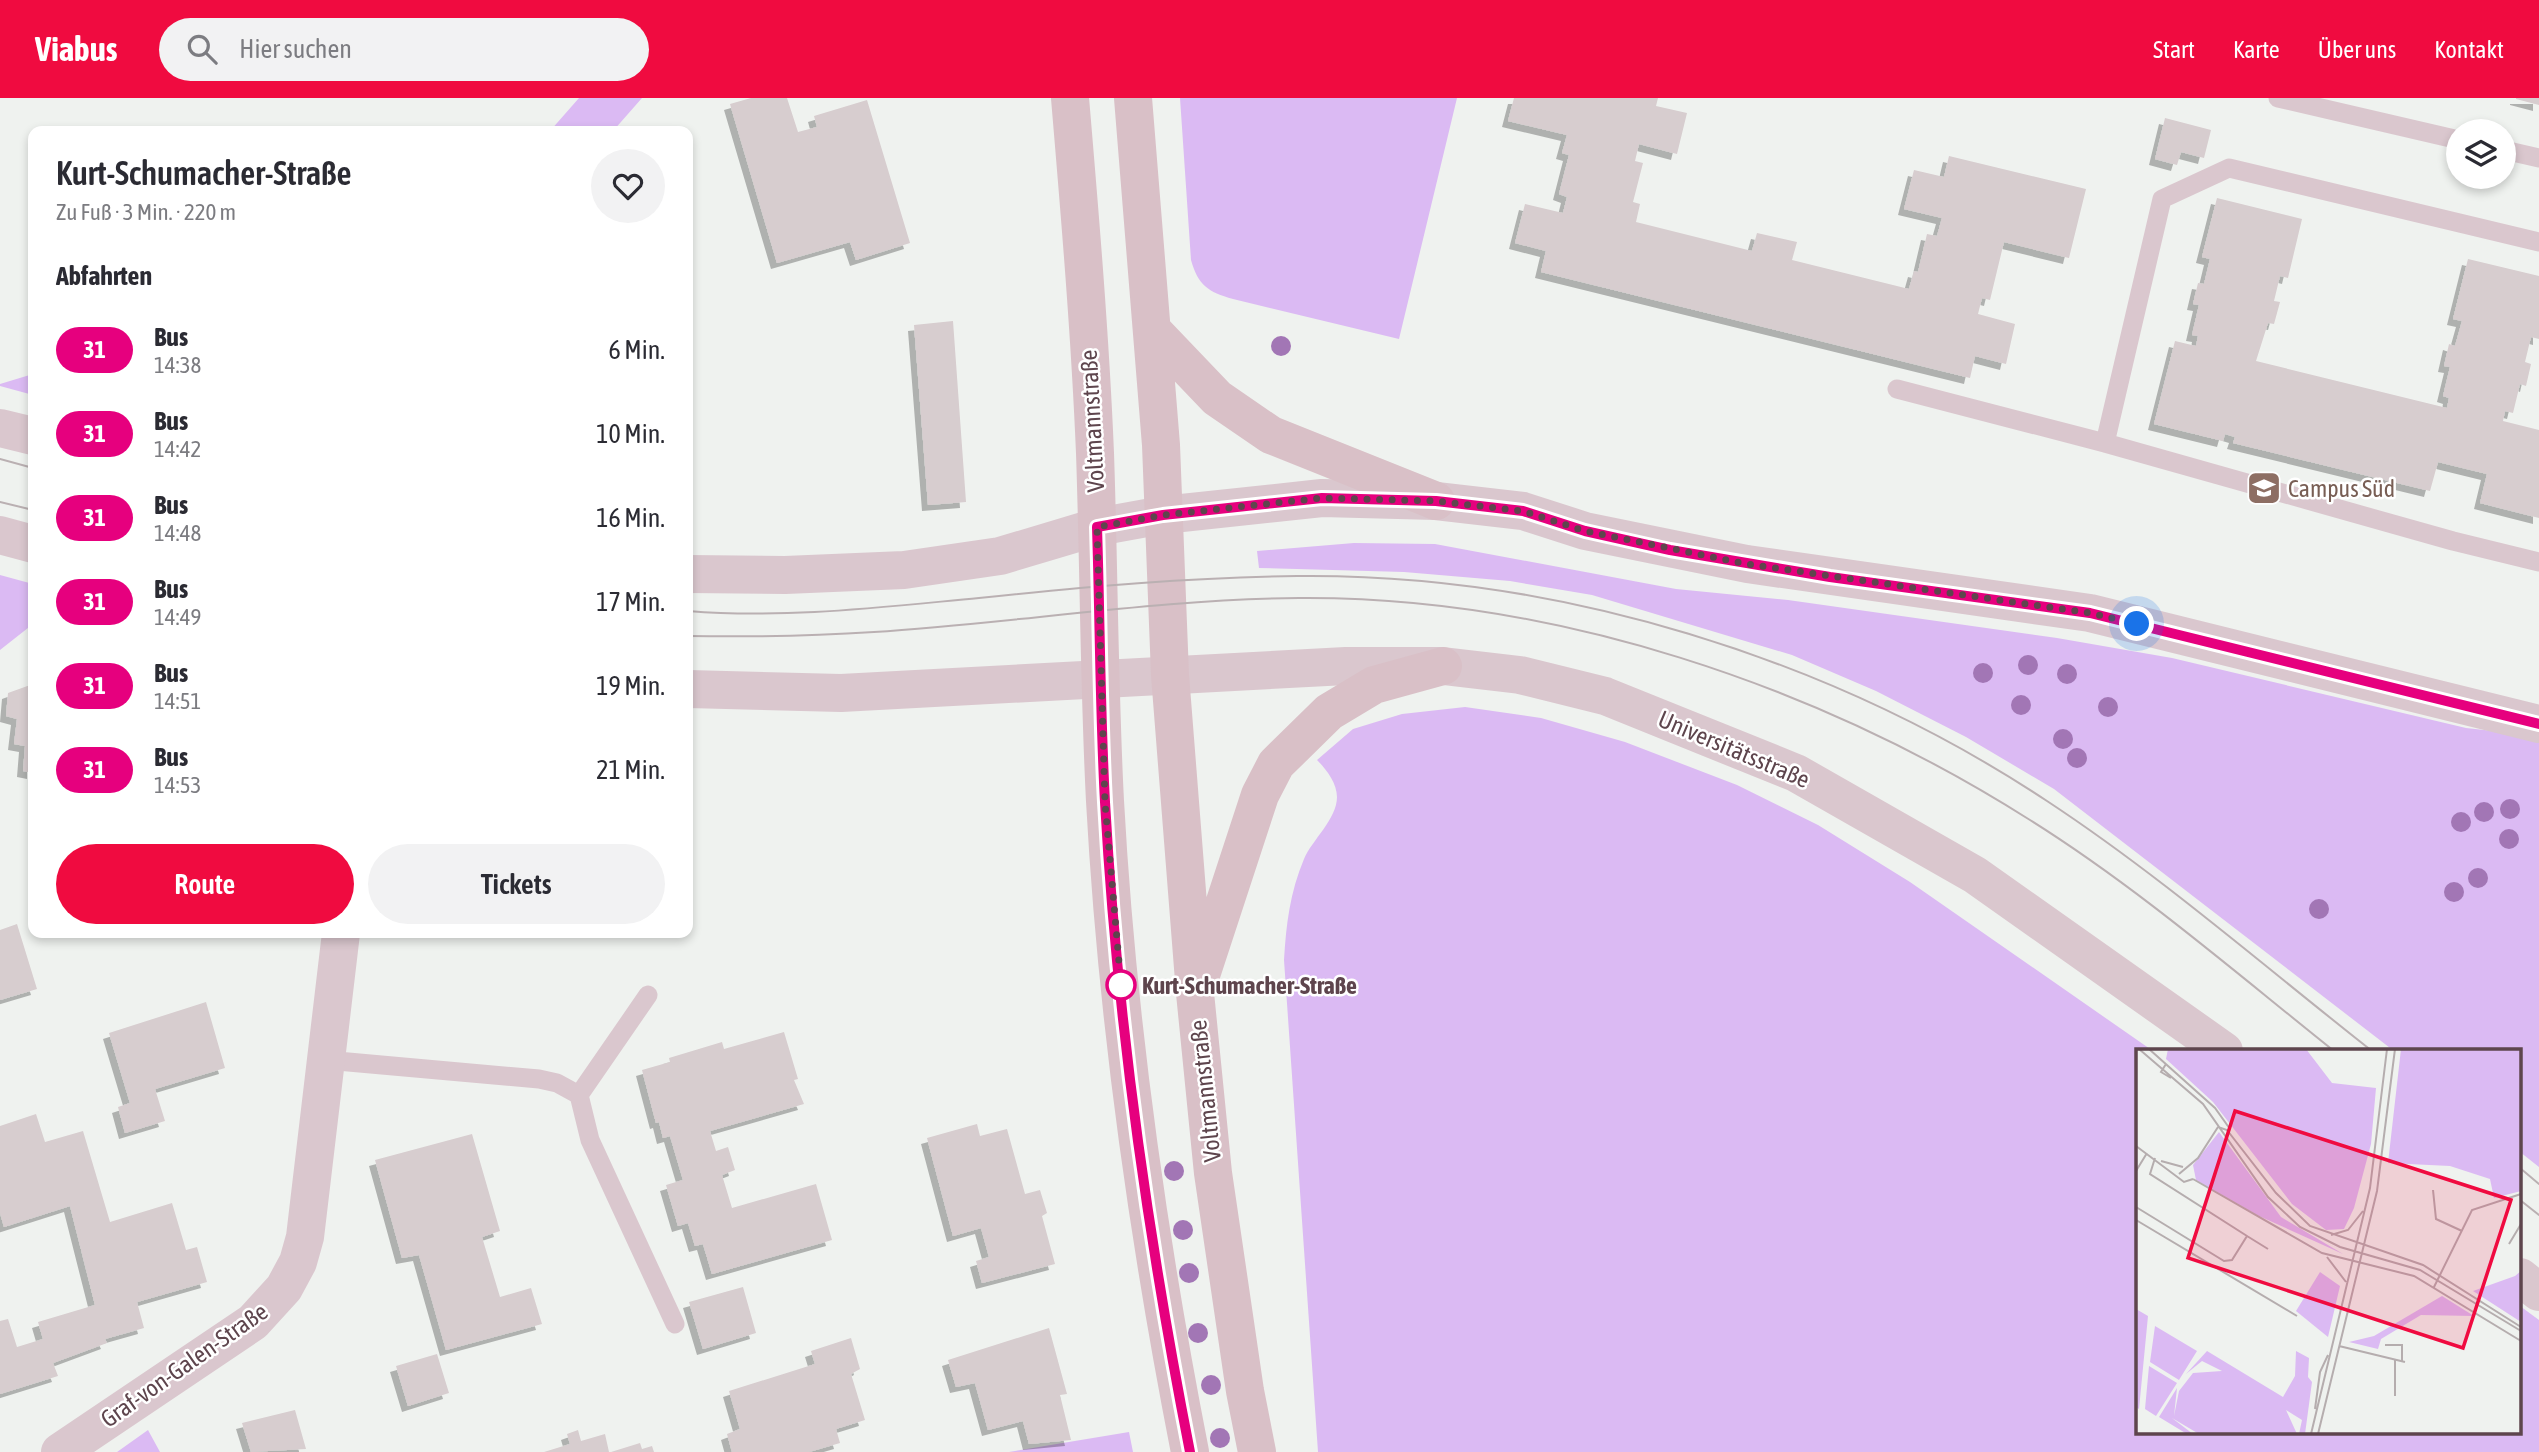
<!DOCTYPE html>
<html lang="de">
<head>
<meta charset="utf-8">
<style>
	:root { --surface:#fff; --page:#f2f2f3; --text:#2b2b33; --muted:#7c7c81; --accent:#f00b40 }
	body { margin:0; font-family:"Asap Condensed",sans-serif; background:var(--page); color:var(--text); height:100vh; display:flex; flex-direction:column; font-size:26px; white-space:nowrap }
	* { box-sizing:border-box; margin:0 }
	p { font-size:23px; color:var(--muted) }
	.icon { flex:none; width:38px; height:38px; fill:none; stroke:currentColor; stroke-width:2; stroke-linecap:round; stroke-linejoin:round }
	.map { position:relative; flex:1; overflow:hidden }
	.sheet { position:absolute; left:28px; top:28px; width:665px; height:812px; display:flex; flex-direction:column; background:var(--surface); border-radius:14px; box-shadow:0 4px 10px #0003 }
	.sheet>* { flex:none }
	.badge { padding:0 14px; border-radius:23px; font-size:24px; line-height:46px }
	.fabs { position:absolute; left:2446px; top:21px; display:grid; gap:14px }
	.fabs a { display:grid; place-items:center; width:70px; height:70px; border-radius:50%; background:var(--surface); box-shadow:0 4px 10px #0003; font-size:35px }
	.you { position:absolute; width:35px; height:35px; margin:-18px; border:5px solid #fff; border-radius:50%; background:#1a73e8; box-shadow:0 0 0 10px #1a73e833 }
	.map>.badge { position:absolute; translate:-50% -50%; box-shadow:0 0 0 4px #fff }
	h2 { padding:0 28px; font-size:26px; line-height:63px }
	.round { display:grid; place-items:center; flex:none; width:74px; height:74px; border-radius:37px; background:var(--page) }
	.overview { display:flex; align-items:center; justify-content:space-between; height:119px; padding:0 28px }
	h1 { font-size:33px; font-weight:600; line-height:52px }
	.action { display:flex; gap:14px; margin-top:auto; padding:14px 28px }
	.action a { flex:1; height:80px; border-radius:42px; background:var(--accent); color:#fff; font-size:28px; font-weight:600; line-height:80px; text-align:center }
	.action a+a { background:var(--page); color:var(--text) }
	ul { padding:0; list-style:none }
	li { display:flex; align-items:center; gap:21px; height:84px; padding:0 28px }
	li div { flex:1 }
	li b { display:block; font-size:26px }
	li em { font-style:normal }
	li .badge { min-width:77px; font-weight:700; text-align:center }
	header { display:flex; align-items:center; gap:42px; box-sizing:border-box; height:98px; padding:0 35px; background:var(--accent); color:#fff }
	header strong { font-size:33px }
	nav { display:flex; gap:38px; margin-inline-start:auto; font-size:24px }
	.search { width:490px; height:63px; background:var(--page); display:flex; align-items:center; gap:18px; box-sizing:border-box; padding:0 24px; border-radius:38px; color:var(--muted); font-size:26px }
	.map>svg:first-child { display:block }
</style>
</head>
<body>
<header>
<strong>Viabus</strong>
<div class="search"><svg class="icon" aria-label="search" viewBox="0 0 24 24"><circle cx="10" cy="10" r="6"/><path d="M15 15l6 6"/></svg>Hier suchen</div>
<nav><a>Start</a><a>Karte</a><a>Über uns</a><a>Kontakt</a></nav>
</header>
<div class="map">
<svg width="2539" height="1354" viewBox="0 0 2539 1354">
	<defs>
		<filter id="shadow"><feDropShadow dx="-6" dy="6" stdDeviation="0" flood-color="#0004"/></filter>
	</defs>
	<rect width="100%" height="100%" fill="#eff2ef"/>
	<path fill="#dbbaf3" d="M 579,0 L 642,0 L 613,33 L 550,33 Z
		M 1180,0 L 1457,0 L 1399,241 L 1233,201 C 1208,194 1198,187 1191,162 Z
		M 33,276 L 33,297 L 0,288 L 0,286 Z
		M 1354,445 L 1435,446 L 1676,491 L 1788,502 L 2057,540 L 2172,560 L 2466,630 L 2539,638 L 2539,1069 L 2520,1054 L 2520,953 L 2394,953 L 2054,691 L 1966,639 L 1876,593 L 1792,557 L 1592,497 L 1510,483 L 1404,474 L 1259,470 L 1257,453 Z
		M 0,477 L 33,486 L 33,526 L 0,552 Z
		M 1465,609 L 1541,620 L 1625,644 L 1737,687 L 1818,727 L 1910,784 L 2153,953 L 2138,953 L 2138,1335 L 2520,1335 L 2520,1208 L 2539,1222 L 2539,1354 L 1318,1354 L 1284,862 C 1286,827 1290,794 1304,761 C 1312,742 1337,721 1337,699 C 1337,685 1326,671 1317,662 L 1353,631 L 1402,616 Z
		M 148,1332 L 160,1354 L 117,1354 Z
		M 1129,1334 L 1133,1354 L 1009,1354 Z"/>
	<path fill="#d7cdcf" filter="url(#shadow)" d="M 751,0 L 787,0 L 798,34 L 817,29 L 814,18 L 867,2 L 910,145 L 856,162 L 850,144 L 777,165 L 730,6 Z
		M 1514,0 L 1658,0 L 1656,8 L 1687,15 L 1677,56 L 1639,46 L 1635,63 L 1643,65 L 1633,104 L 1640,106 L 1636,124 L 1752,153 L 1757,135 L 1797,144 L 1792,162 L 1909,191 L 1914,173 L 1918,174 L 1927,136 L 1937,138 L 1942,120 L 1904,111 L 1914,72 L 1944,79 L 1949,58 L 2086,91 L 2069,160 L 2004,144 L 1990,202 L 1982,200 L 1978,216 L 2015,226 L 2006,266 L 1975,258 L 1970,280 L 1541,174 L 1546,153 L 1515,145 L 1525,106 L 1563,115 L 1567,99 L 1559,96 L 1569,57 L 1562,55 L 1567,37 L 1508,23 Z
		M 2539,0 L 2539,7 L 2516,1 L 2516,0 Z
		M 2165,20 L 2211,32 L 2204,60 L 2181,54 L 2177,67 L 2155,61 Z
		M 2217,100 L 2302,121 L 2288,180 L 2280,178 L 2274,203 L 2280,204 L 2274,226 L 2268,225 L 2256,263 L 2447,310 L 2449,300 L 2443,298 L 2450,269 L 2444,268 L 2449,246 L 2455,248 L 2462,223 L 2453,221 L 2468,161 L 2539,178 L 2539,241 L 2531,239 L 2525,264 L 2531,266 L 2526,288 L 2520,286 L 2513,315 L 2505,313 L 2503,323 L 2539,332 L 2539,420 L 2480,405 L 2487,376 L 2438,364 L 2430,393 L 2233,345 L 2235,339 L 2225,336 L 2223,343 L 2154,326 L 2175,243 L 2196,248 L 2198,238 L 2192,237 L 2199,207 L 2193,206 L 2198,185 L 2204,186 L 2210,161 L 2202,159 Z
		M 953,223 L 966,404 L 928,407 L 914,227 Z
		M 33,586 L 33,675 L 23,673 L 25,648 L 14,646 L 17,621 L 6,618 L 8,595 Z
		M 17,826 L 37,891 L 0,902 L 0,832 Z
		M 206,904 L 225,970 L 155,991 L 165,1023 L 125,1035 L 118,1009 L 130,1005 L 109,935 Z
		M 784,934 L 798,981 L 794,982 L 804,1006 L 710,1033 L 716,1053 L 728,1049 L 735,1072 L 722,1077 L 732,1110 L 816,1086 L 832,1142 L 712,1176 L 703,1146 L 695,1148 L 688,1125 L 678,1128 L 666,1087 L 683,1082 L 670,1038 L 663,1040 L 659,1024 L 656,1025 L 642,972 L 670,964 L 669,960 L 722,944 L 724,951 Z
		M 36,1016 L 45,1044 L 83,1033 L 110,1124 L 172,1105 L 186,1152 L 197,1149 L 207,1184 L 137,1204 L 144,1230 L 105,1241 L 107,1245 L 53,1265 L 58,1278 L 0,1296 L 0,1223 L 8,1221 L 17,1249 L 43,1241 L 38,1224 L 95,1207 L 70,1108 L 4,1129 L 0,1115 L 0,1028 Z
		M 977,1026 L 980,1038 L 1007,1031 L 1025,1096 L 1040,1092 L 1047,1115 L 1042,1118 L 1055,1166 L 982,1185 L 976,1163 L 989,1159 L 981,1130 L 953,1138 L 927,1040 Z
		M 472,1036 L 500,1133 L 482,1139 L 500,1199 L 531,1190 L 542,1226 L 446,1252 L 419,1157 L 402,1160 L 375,1062 Z
		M 743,1189 L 756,1235 L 703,1251 L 689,1204 Z
		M 1049,1230 L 1067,1296 L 1060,1297 L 1071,1342 L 1029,1346 L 1023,1323 L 988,1332 L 975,1285 L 956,1289 L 948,1262 Z
		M 851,1240 L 860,1271 L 851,1276 L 865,1322 L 836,1331 L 840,1345 L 809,1354 L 732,1354 L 727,1336 L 740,1331 L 729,1293 L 815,1266 L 811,1253 Z
		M 437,1256 L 449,1295 L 408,1308 L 396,1268 Z
		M 295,1312 L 306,1351 L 251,1354 L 242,1325 Z
		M 578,1332 L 581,1343 L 605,1336 L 609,1354 L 544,1354 L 570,1346 L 567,1336 Z
		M 640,1345 L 642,1351 L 652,1348 L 654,1354 L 611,1354 Z"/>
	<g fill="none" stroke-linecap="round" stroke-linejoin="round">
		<path stroke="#dac7ce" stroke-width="19" d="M 2278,0 L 2459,42
			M 2504,52 L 2539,60
			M 2539,144 L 2229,70 L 2162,101 L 2105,345 L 2453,443 L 2539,464
			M 1897,291 L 2105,345
			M 326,962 L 539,981 L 557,985 L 579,997 L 590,1042 L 675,1226
			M 579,997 L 648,897"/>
		<path stroke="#dac7ce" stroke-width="38" d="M 0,330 L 33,338
			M 0,437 L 33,446
			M 688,476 L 785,477 L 904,472 L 1000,458 L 1097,429 L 1163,417 L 1322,400 L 1436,403 L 1523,413 L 1585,433 L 1747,466 L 2090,515 L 2539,626
			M 688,591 L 841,595 L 1346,568 L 1443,568 L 1520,577 L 1605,598 L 1796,675 L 1975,777 L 2224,953
			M 2520,1179 L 2539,1194
			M 60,1354 L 253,1224 L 284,1190 L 298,1164 L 305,1139 L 341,835"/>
		<path stroke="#d9c0c7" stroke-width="38" d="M 1070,0 C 1080,118 1090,236 1095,355 C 1099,471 1099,587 1105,703 C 1117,922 1148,1140 1190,1354
			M 1133,0 L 1161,347 L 1170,577 L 1195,895 L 1213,1075 L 1245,1293 L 1257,1354
			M 1152,232 L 1217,300 L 1271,337 L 1436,403
			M 1201,877 L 1260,697 L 1276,666 L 1329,614 L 1374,587 L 1443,568"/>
		<path stroke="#bab0b2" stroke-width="2" d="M 0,361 L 33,370
			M 0,404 L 33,412
			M 688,513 C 785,521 882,509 979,500 C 1085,489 1191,479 1297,478 C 1557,475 1831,560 2047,703 C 2161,778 2265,869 2372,953
			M 688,538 C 750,539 812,538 874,534 C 1016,525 1157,501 1299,500 C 1553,498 1817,587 2030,722 C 2137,789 2235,874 2334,953
			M 2520,1070 L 2539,1086
			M 2520,1102 L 2539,1117"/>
	</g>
	<g fill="#a276b5">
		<circle cx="1281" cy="248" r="10"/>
		<circle cx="2028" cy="567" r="10"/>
		<circle cx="1983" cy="575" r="10"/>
		<circle cx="2067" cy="576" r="10"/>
		<circle cx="2021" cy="607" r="10"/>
		<circle cx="2108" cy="609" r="10"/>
		<circle cx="2063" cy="641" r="10"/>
		<circle cx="2077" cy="660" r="10"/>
		<circle cx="2510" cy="711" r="10"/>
		<circle cx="2484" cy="714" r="10"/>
		<circle cx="2461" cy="724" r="10"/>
		<circle cx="2509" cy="741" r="10"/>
		<circle cx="2478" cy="780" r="10"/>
		<circle cx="2454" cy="794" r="10"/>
		<circle cx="2319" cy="811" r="10"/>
		<circle cx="1174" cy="1073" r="10"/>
		<circle cx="1183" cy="1132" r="10"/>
		<circle cx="1189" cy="1175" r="10"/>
		<circle cx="1198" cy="1235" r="10"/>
		<circle cx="1211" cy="1287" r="10"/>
		<circle cx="1220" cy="1340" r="10"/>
	</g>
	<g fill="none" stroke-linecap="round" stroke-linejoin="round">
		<g stroke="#fff" stroke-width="16">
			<path id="line" d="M 1190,1354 C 1148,1140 1117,922 1105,704 C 1100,613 1100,521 1097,429 L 1163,417 L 1322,400 L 1436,403 L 1523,413 L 1585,433 L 1670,452 L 1830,479 L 2090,515 L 2539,626"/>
		</g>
		<use href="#line" stroke="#e6007e" stroke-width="10"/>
		<path stroke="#5e454d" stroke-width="7" stroke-dasharray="0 12.6" d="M 1121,887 L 1105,705 L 1097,429 L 1163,417 L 1322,400 L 1436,403 L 1523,413 L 1585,433 L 1747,466 L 2090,515 L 2137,526"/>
	</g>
	<defs>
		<g id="university-square" transform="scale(1.75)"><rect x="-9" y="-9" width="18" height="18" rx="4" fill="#8d6e63" stroke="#fff"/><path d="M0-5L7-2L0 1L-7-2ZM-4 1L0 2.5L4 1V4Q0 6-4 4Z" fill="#fff"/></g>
	</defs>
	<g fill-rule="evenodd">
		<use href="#university-square" x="2264" y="390"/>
	</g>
	<circle fill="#fff" stroke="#e6007e" stroke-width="3.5" cx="1121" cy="887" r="14"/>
	<g text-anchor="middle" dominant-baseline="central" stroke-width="5" stroke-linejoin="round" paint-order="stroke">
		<g font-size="24" fill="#5e454d" stroke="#fff">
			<text transform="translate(1092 323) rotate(-93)">Voltmannstraße</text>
			<text transform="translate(1734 651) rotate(23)">Universitätsstraße</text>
			<text transform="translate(1205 993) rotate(-96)">Voltmannstraße</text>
			<text transform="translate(184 1267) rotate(-35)">Graf-von-Galen-Straße</text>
		</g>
		<g font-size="24" fill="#785e54" stroke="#fff" text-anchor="start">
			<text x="2288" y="390">Campus Süd</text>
		</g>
		<g font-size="24" font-weight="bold" fill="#5e454d" stroke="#fff" text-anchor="start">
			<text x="1142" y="887">Kurt-Schumacher-Straße</text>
		</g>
	</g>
	<g transform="translate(2136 951)">
		<rect width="385" height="385" fill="#eff2ef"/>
		<path d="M 32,0 L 170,0 L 196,34 L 240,39 L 235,95 L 218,159 L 208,180 L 190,181 L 156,155 L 77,53 L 30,10 ZM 265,0 L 385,0 L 385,142 L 358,149 L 354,130 L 314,117 L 252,114 ZM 83,83 L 145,168 L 207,205 L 123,167 L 60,131 L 57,116 ZM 385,222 L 385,273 L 337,242 L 379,227 ZM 184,223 L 204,237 L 192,288 L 160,262 ZM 306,247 L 338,267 L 285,266 L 245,290 L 242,300 L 213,293 L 238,287 ZM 0,260 L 12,267 L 3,360 L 0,358 ZM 19,277 L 61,302 L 43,331 L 14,313 ZM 71,302 L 147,348 L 159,327 L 160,302 L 173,309 L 172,328 L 176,333 L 169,385 L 163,385 L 166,371 L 150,361 L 161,385 L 63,385 L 36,369 L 57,385 L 51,385 L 23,368 L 41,339 L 38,367 L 43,342 L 57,324 L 86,322 L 66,312 L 50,325 ZM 13,317 L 41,334 L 20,367 L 9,360 Z" fill="#dbbaf3"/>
		<path fill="none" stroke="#b5adae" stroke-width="2" d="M 3,0 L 67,55 L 132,148 L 164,178 L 204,198 L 284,221 L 385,282M 13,0 L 79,59 L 94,80M 30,15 L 25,23 L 35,29M 82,78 L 91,81 L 140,144 L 174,177 L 287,216 L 385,278M 0,97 L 48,133 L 57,130M 25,112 L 47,118M 0,122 L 11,104M 43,125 L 62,109 L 82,78M 57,130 L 186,204 L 278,227 L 385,292M 297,141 L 300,170 L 326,182M 0,158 L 88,212 L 96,211 L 111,187 L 14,125 L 19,109M 0,171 L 161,267M 195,186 L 212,181 L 227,162M 111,187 L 132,200M 373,195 L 385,175M 191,208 L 210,233M 298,238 L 336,161 L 385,145M 249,296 L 266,296 L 266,312M 203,297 L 269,313M 259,311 L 259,347M 179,360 L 184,323 L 192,306M 175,385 L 234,139 L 251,0M 182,385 L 241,142 L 259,0"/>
		<path fill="#f00b40" fill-opacity="0.15" stroke="#f00b40" stroke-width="3.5" d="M 99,62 L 375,151 L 327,299 L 52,209 Z"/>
		<rect width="385" height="385" fill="none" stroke="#5e454d" stroke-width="3.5"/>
	</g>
</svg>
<div class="fabs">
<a><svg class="icon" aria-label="layers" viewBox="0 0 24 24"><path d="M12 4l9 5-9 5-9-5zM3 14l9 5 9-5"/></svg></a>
</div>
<div class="you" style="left:2137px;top:526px"></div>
<section class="sheet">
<div class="overview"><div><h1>Kurt-Schumacher-Straße</h1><p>Zu Fuß · 3 Min. · 220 m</p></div><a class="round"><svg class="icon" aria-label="heart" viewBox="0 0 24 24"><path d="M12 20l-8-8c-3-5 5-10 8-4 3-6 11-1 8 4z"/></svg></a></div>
<h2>Abfahrten</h2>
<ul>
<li><span class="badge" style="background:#e6007e;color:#fff">31</span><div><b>Bus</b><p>14:38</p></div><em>6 Min.</em></li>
<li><span class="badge" style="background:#e6007e;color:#fff">31</span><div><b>Bus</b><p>14:42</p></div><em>10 Min.</em></li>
<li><span class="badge" style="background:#e6007e;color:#fff">31</span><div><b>Bus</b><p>14:48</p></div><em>16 Min.</em></li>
<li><span class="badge" style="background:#e6007e;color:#fff">31</span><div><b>Bus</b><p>14:49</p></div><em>17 Min.</em></li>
<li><span class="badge" style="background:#e6007e;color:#fff">31</span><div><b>Bus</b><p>14:51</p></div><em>19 Min.</em></li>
<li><span class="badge" style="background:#e6007e;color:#fff">31</span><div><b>Bus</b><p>14:53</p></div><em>21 Min.</em></li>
</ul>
<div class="action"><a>Route</a><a>Tickets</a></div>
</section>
</div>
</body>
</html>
